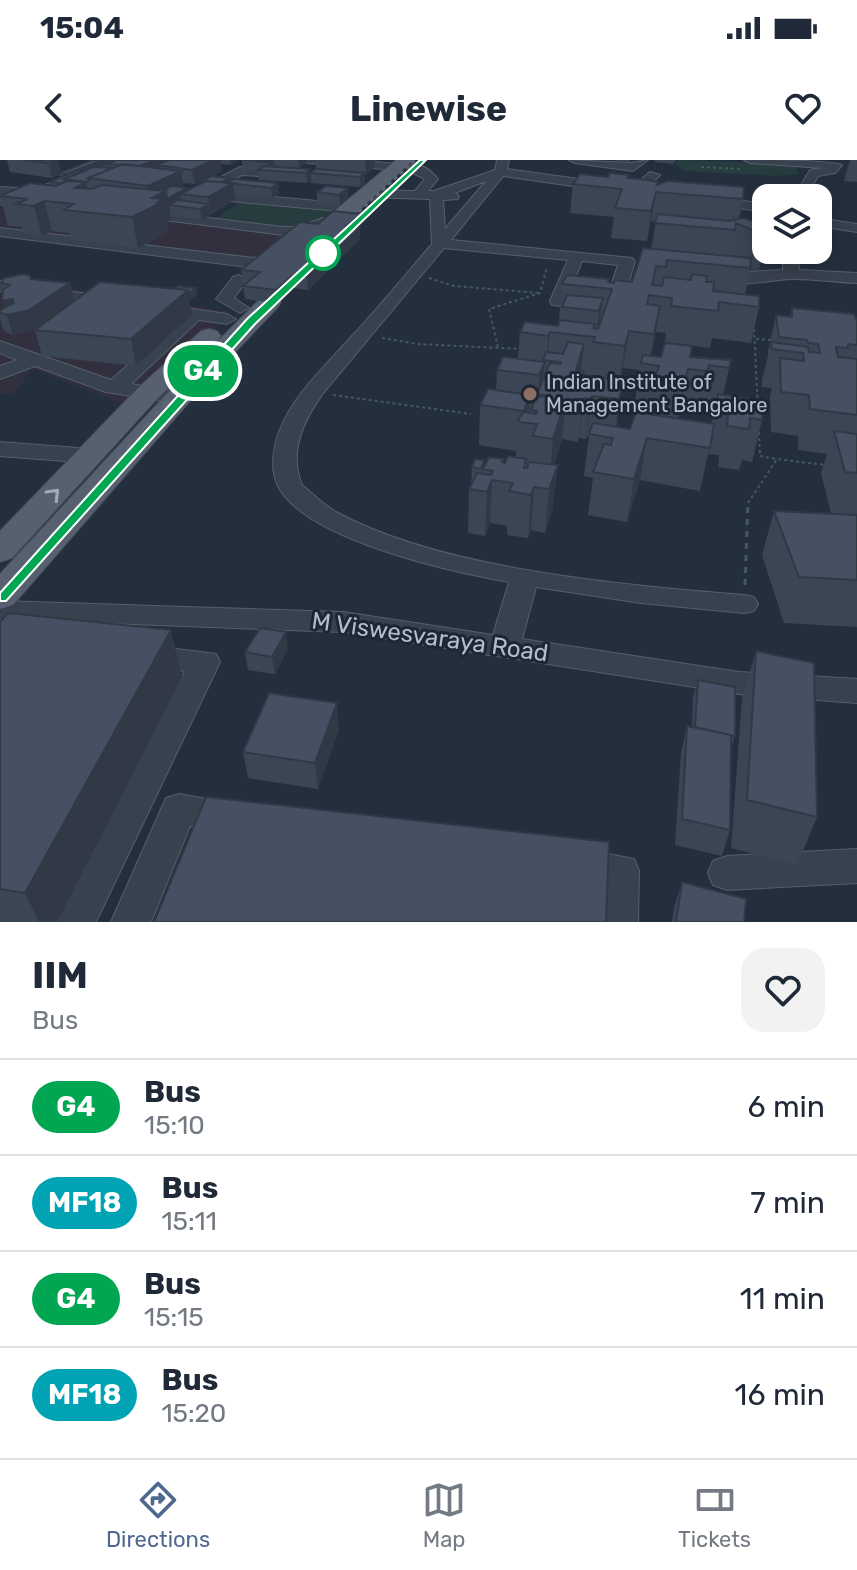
<!DOCTYPE html>
<html lang="en">
<head>
<meta charset="utf-8">
<style>
	:root { --surface:#fff; --page:#f2f2f3; --text:#1f2937; --muted:#747a83; --line:#e0e1e3; --accent:#4f688e }
	body { margin:0; font-family:Rubik,sans-serif; background:var(--page); color:var(--text); height:100vh; display:flex; flex-direction:column; font-size:30px; white-space:nowrap }
	* { box-sizing:border-box; margin:0 }
	p { font-size:26px; color:var(--muted) }
	.icon { flex:none; width:44px; height:44px; fill:none; stroke:currentColor; stroke-width:2; stroke-linecap:round; stroke-linejoin:round }
	.map { position:relative; height:762px; overflow:hidden }
	.sheet { display:flex; flex-direction:column; background:var(--surface); flex:1 }
	.sheet>* { flex:none }
	.badge { padding:0 16px; border-radius:26px; font-size:28px; line-height:52px }
	.fabs { position:absolute; left:752px; top:24px; display:grid; gap:16px }
	.fabs a { display:grid; place-items:center; width:80px; height:80px; border-radius:16px; background:var(--surface); box-shadow:0 4px 20px #0003; font-size:40px }
	.map>.badge { position:absolute; translate:-50% -50%; box-shadow:0 0 0 4px #fff }
	.round { display:grid; place-items:center; flex:none; width:84px; height:84px; border-radius:24px; background:var(--page) }
	.head { display:flex; align-items:center; justify-content:space-between; height:136px; padding:0 32px }
	h1 { font-size:38px; font-weight:700; line-height:60px }
	ul { padding:0; list-style:none }
	li { display:flex; align-items:center; gap:24px; height:96px; padding:0 32px; border-top:2px solid var(--line) }
	li div { flex:1 }
	li b { display:block; font-size:30px }
	li em { font-style:normal }
	li .badge { min-width:88px; font-weight:700; text-align:center }
	.status { display:flex; justify-content:space-between; align-items:center; height:56px; padding:0 40px; background:var(--surface); direction:ltr }
	.status svg { height:22px; fill:currentColor }
	header { display:flex; justify-content:space-between; align-items:center; height:104px; padding:0 32px; background:var(--surface); font-size:36px; font-weight:700 }
	.dock { display:flex; justify-content:space-around; align-items:center; height:112px; border-top:2px solid var(--line); background:var(--surface); font-size:22px; color:var(--muted) }
	.dock a { display:grid; justify-items:center; gap:4px }
	.dock .selected { color:var(--accent) }
	.map>svg:first-child { display:block }
</style>
</head>
<body>
<div class="status"><b>15:04</b><svg viewBox="0 0 49 12"><path d="M0 12V9h3v3zM5 12V6h3v6zM10 12V3h3v9zM15 12V0h3v12zM26 1h20v11H26zM47 4h2v5h-2z"/></svg></div>
<header><svg class="icon" aria-label="back" viewBox="0 0 24 24"><path d="M15 5l-7 7 7 7"/></svg>Linewise<svg class="icon" aria-label="heart" viewBox="0 0 24 24"><path d="M12 20l-8-8c-3-5 5-10 8-4 3-6 11-1 8 4z"/></svg></header>
<div class="map">
<svg width="857" height="762" viewBox="0 0 857 762">
	<rect width="100%" height="100%" fill="#242f3e"/>
	<path fill="#32303f" d="M 46,31 L 175,58 L 297,70 L 252,106 L 0,74 L 0,49 Z
		M 0,118 L 233,152 L 129,247 L 32,208 L 15,233 L 0,234 Z"/>
	<path fill="#263c3f" d="M 679,0 L 795,4 L 798,14 L 777,16 L 684,11 L 674,3 Z
		M 244,40 L 337,49 C 328,60 311,58 297,70 L 209,62 Z"/>
	<g fill="none" stroke-linecap="round" stroke-linejoin="round">
		<g stroke="#565f6c" stroke-width="2">
			<path id="minor" d="M 114,0 L 131,0 L 40,36 L 0,35 L 0,27 L 34,29 Z
				M 302,0 C 326,0 385,0 403,6 L 397,10 L 308,3 Z
				M 497,0 L 509,0 L 507,9 L 608,23 L 614,27 L 608,31 L 503,16 L 451,80 L 632,98 L 635,101 L 622,146 L 613,151 L 552,145 L 550,141 L 568,100 L 444,88 L 324,232 C 304,260 288,291 302,325 C 313,334 324,345 336,352 C 443,410 623,425 744,435 L 754,437 L 758,444 L 754,451 L 744,453 L 641,443 L 536,427 L 522,479 L 739,512 L 857,519 L 857,543 L 739,534 L 343,472 L 0,459 L 0,441 L 343,452 L 493,475 L 509,422 C 453,412 305,380 278,326 C 270,310 273,288 279,272 C 293,235 326,205 352,176 C 380,146 406,114 432,84 L 430,39 L 366,37 L 360,33 L 361,30 L 415,31 L 425,19 L 409,11 L 409,5 C 421,3 431,10 438,19 L 428,31 L 434,31 L 495,10 ZM 486,21 L 445,69 L 443,40 L 458,39 L 459,36 L 455,33 ZM 582,101 L 618,105 L 606,140 L 568,137 Z
				M 569,0 L 631,3 L 648,0 L 633,11 L 575,3 Z
				M 744,0 C 767,0 825,0 842,5 L 835,13 L 818,16 L 805,38 L 793,38 L 810,10 L 823,8 L 750,3 Z
				M 240,7 L 291,10 L 297,14 L 291,18 L 242,15 L 209,31 L 350,44 L 357,48 L 350,52 L 206,39 L 194,31 Z
				M 650,12 L 660,15 L 642,32 L 638,44 L 618,43 L 618,37 L 628,37 L 631,28 Z
				M 706,36 L 766,44 L 766,52 L 701,43 L 701,37 Z
				M 137,49 L 283,67 L 298,67 L 323,58 L 330,62 L 305,74 L 283,75 L 132,56 L 130,53 Z
				M 818,58 L 857,64 L 857,72 L 818,66 Z
				M 0,68 L 254,98 L 264,94 L 272,99 L 256,108 L 0,76 Z
				M 783,90 L 797,90 L 799,110 L 857,113 L 857,123 C 836,122 814,119 793,119 C 771,119 723,132 706,117 C 712,112 769,111 783,110 Z
				M 239,115 L 247,120 L 234,138 L 249,148 L 240,153 L 216,139 L 233,117 Z
				M 0,121 L 115,138 L 123,143 L 115,148 L 0,131 Z
				M 158,144 L 227,154 L 236,159 L 227,164 L 199,160 L 131,224 L 186,233 L 189,237 L 186,241 L 179,243 L 106,232 L 35,206 L 0,219 L 0,206 L 17,200 L 0,193 L 0,181 L 111,220 L 181,158 L 152,153 L 149,149 Z
				M 0,282 L 91,289 L 99,291 L 102,296 L 99,301 L 91,303 L 0,296 Z
				M 144,485 L 216,494 L 220,502 L 96,762 L 55,762 L 185,511 L 133,504 L 129,496 L 133,488 Z
				M 179,634 L 245,646 L 250,657 L 245,668 L 232,672 L 190,666 L 151,762 L 111,762 L 166,638 Z
				M 572,687 L 634,699 L 639,711 L 638,762 L 598,762 L 600,725 L 558,716 L 553,704 L 558,692 Z
				M 857,689 L 857,723 L 727,730 L 713,725 L 708,713 L 713,701 L 727,696 Z"/>
		</g>
		<g stroke="#414a57" stroke-width="2">
			<path id="major" d="M 396,0 L 413,0 L 342,66 L 330,66 L 327,62 L 333,52 Z
				M 270,135 L 281,142 L 278,147 L 203,226 L 13,445 L 0,449 L 0,414 L 185,214 L 262,137 Z
				M 209,169 L 217,171 L 221,176 L 217,181 L 156,240 L 12,398 L 0,402 L 0,371 L 138,228 L 201,171 Z"/>
		</g>
		<path stroke="#44595c" stroke-width="2" stroke-dasharray="3 3" stroke-linecap="butt" d="M 701,7 L 742,9
			M 429,118 L 454,126 L 540,133
			M 754,169 L 758,249
			M 382,178 L 417,184 L 522,189
			M 756,179 L 772,180
			M 498,187 L 489,149 L 540,133 L 547,107
			M 333,235 L 471,254
			M 759,272 L 760,296 L 777,299
			M 748,343 L 777,299 L 825,305"/>
		<path stroke="#44595c" stroke-width="3" stroke-dasharray="6 6" stroke-linecap="butt" d="M 745,425 L 748,341"/>
		<use href="#minor" fill="#38414e" fill-rule="evenodd"/>
		<use href="#major" fill="#56606e" fill-rule="evenodd"/>
		<path stroke="#5a6575" stroke-width="3" stroke-dasharray="4 4" stroke-linecap="butt" d="M 341,68 L 415,0
			M 202,199 L 280,125"/>
		<path stroke="#5a6575" stroke-width="4" stroke-dasharray="7 7" stroke-linecap="butt" d="M 82,343 L 204,197"/>
		<path stroke="#5a6575" stroke-width="5" stroke-dasharray="9 9" stroke-linecap="butt" d="M 0,432 L 84,341"/>
	</g>
	<path fill="#3b4654" fill-rule="evenodd" d="M 6,0 L 58,0 L 61,12 L 92,0 L 238,0 L 231,5 L 221,4 L 222,11 L 195,24 L 182,23 L 183,27 L 188,30 L 204,22 L 203,21 L 278,23 L 279,33 L 272,38 L 234,34 L 235,39 L 202,60 L 170,56 L 169,49 L 171,60 L 167,62 L 169,72 L 138,88 L 71,80 L 69,73 L 52,71 L 42,76 L 24,74 L 22,67 L 8,66 L 3,47 L 0,46 L 0,28 L 2,35 L 50,25 L 49,22 L 60,17 L 59,15 L 52,18 L 10,12 L 7,0 Z
		M 242,0 L 307,0 L 307,2 L 299,8 L 311,12 L 316,9 L 315,0 L 374,0 L 375,7 L 365,15 L 365,23 L 360,27 L 311,23 L 311,19 L 307,23 L 259,20 L 258,11 L 243,10 Z
		M 614,0 L 631,0 L 627,3 Z
		M 655,0 L 676,0 L 673,4 L 654,2 Z
		M 850,0 L 857,0 L 857,22 L 844,21 Z
		M 629,15 L 628,18 L 658,25 L 743,39 L 739,59 L 766,65 L 766,90 L 775,90 L 772,102 L 761,102 L 759,110 L 750,109 L 745,134 L 759,147 L 751,183 L 712,178 L 710,188 L 665,182 L 666,173 L 656,172 L 651,196 L 731,200 L 723,235 L 751,247 L 762,260 L 752,302 L 742,300 L 739,310 L 718,307 L 719,295 L 708,294 L 700,331 L 640,320 L 627,362 L 588,355 L 593,318 L 584,316 L 589,276 L 587,276 L 586,279 L 579,278 L 578,282 L 562,279 L 554,305 L 553,348 L 545,373 L 531,370 L 528,378 L 507,375 L 507,366 L 490,363 L 485,376 L 468,373 L 469,329 L 471,325 L 472,307 L 484,307 L 505,303 L 516,297 L 516,291 L 479,285 L 480,245 L 496,230 L 497,210 L 518,198 L 520,172 L 558,166 L 560,160 L 561,159 L 559,159 L 562,124 L 632,122 L 651,89 L 656,62 L 651,61 L 647,81 L 611,78 L 614,57 L 570,53 L 573,24 L 608,17 ZM 623,208 L 639,210 L 635,242 L 651,244 L 649,254 L 630,269 L 617,267 L 618,259 L 621,219 ZM 701,244 L 715,246 L 711,264 L 678,258 L 680,248 L 699,251 Z
		M 326,26 L 348,39 L 340,45 L 317,43 L 317,32 Z
		M 361,54 L 361,65 L 358,68 L 360,68 L 360,79 L 308,130 L 293,128 L 277,143 L 245,139 L 243,126 L 247,123 L 243,122 L 241,110 L 318,64 Z
		M 31,119 L 70,123 L 75,141 L 174,128 L 196,128 L 197,135 L 189,140 L 192,154 L 136,206 L 42,196 L 35,170 L 53,156 L 13,175 L 4,171 L 0,159 L 0,150 L 4,148 L 2,141 L 4,129 L 2,123 Z
		M 792,148 L 857,161 L 857,467 L 784,463 L 762,395 L 774,351 L 831,353 L 821,313 L 827,294 L 798,290 L 798,276 L 771,272 L 770,237 L 772,228 L 762,227 L 762,220 L 768,196 L 768,191 L 776,155 L 790,156 Z
		M 0,462 L 182,517 L 57,762 L 0,762 Z
		M 288,489 L 275,514 L 248,510 L 245,492 Z
		M 756,491 L 817,657 L 797,705 L 731,688 L 742,538 Z
		M 698,520 L 735,576 L 731,589 L 730,670 L 722,696 L 675,685 L 681,592 L 687,566 L 692,567 L 693,537 Z
		M 339,569 L 318,629 L 248,618 L 243,592 Z
		M 682,722 L 744,762 L 672,762 L 674,748 Z"/>
	<path fill="#303945" d="M 58,0 L 61,13 L 59,13 L 59,15 L 52,18 L 49,3 Z
		M 103,0 L 111,0 L 112,2 L 69,19 L 67,14 Z
		M 155,0 L 175,0 L 157,5 L 158,14 L 136,7 Z
		M 213,0 L 221,0 L 222,11 L 195,24 L 192,10 Z
		M 230,0 L 238,0 L 238,1 L 231,5 Z
		M 270,0 L 274,0 L 275,7 L 268,11 L 267,2 Z
		M 298,0 L 307,0 L 307,2 L 299,8 Z
		M 365,0 L 374,0 L 375,7 L 366,15 Z
		M 310,9 L 311,19 L 307,23 L 306,13 Z
		M 181,11 L 184,30 L 187,28 L 188,35 L 180,34 L 181,42 L 169,45 L 171,60 L 167,62 L 169,72 L 138,88 L 132,57 L 151,46 L 148,26 Z
		M 365,13 L 365,23 L 360,27 L 360,17 Z
		M 229,18 L 230,23 L 233,23 L 235,39 L 211,53 L 208,37 L 221,22 Z
		M 86,22 L 93,51 L 75,28 Z
		M 278,23 L 279,33 L 272,38 L 271,28 Z
		M 348,28 L 348,39 L 340,45 L 339,35 Z
		M 656,32 L 651,61 L 647,81 L 651,51 Z
		M 44,41 L 52,71 L 42,76 L 34,46 Z
		M 209,44 L 211,55 L 202,60 L 200,49 Z
		M 361,54 L 361,65 L 347,78 L 346,66 Z
		M 360,68 L 360,79 L 308,130 L 307,117 Z
		M 292,116 L 293,128 L 277,143 L 276,130 Z
		M 70,123 L 75,141 L 35,170 L 13,175 L 2,141 Z
		M 196,128 L 197,135 L 189,140 L 192,154 L 136,206 L 131,179 L 188,130 Z
		M 603,138 L 598,174 L 595,183 L 599,151 Z
		M 660,146 L 654,181 L 649,204 L 654,174 Z
		M 629,171 L 623,208 L 619,224 L 625,186 Z
		M 550,172 L 547,200 L 546,200 L 548,176 Z
		M 584,184 L 580,222 L 576,210 Z
		M 545,202 L 542,235 L 538,234 L 539,215 Z
		M 624,220 L 618,259 L 614,280 L 619,239 Z
		M 530,235 L 528,263 L 523,262 L 524,251 Z
		M 592,236 L 587,276 L 586,279 L 591,239 Z
		M 584,238 L 579,278 L 578,282 L 583,241 Z
		M 566,239 L 562,279 L 549,321 L 553,279 Z
		M 647,278 L 640,320 L 627,362 L 634,319 Z
		M 558,305 L 553,348 L 545,373 L 549,329 Z
		M 492,320 L 490,363 L 485,376 L 487,332 Z
		M 534,327 L 531,370 L 528,378 L 531,335 Z
		M 171,470 L 182,517 L 57,762 L 39,762 L 25,733 Z
		M 286,472 L 288,489 L 275,514 L 272,497 Z
		M 337,543 L 339,569 L 318,629 L 315,603 Z"/>
	<path fill="#455162" stroke="#303945" stroke-width="2" d="M 23,0 L 57,0 L 49,3 Z
		M 92,0 L 103,0 L 67,14 L 59,13 Z
		M 116,0 L 155,0 L 140,6 L 107,4 Z
		M 169,0 L 213,0 L 192,10 L 157,5 Z
		M 244,0 L 270,0 L 267,2 Z
		M 123,4 L 181,11 L 148,26 L 88,18 Z
		M 263,6 L 310,9 L 306,13 L 258,10 Z
		M 93,7 L 113,8 L 88,18 L 89,21 L 87,22 L 64,19 Z
		M 316,9 L 365,13 L 360,17 L 310,13 Z
		M 79,10 L 85,11 L 64,19 L 64,22 L 62,23 L 49,22 Z
		M 610,13 L 629,15 L 627,18 L 648,20 L 658,22 L 657,25 L 667,21 L 744,27 L 743,39 L 656,32 L 651,51 L 615,48 L 622,29 L 573,24 L 580,14 L 608,17 Z
		M 211,16 L 229,18 L 222,22 L 203,21 Z
		M 234,19 L 278,23 L 271,28 L 226,23 Z
		M 67,21 L 86,22 L 75,28 L 92,29 L 102,25 L 166,31 L 152,38 L 163,39 L 158,42 L 163,42 L 132,57 L 64,50 L 74,44 L 44,41 L 34,46 L 16,44 L 28,39 L 0,36 L 30,23 L 56,26 Z
		M 206,21 L 233,23 L 208,37 L 180,34 Z
		M 172,26 L 187,28 L 167,39 L 166,31 L 163,30 Z
		M 326,26 L 348,28 L 339,35 L 317,32 Z
		M 178,40 L 209,44 L 200,49 L 169,45 Z
		M 333,51 L 361,54 L 346,66 L 360,68 L 307,117 L 292,116 L 276,130 L 243,126 L 260,112 L 241,110 L 300,62 L 318,64 Z
		M 658,54 L 730,61 L 743,58 L 766,65 L 766,78 L 756,77 L 757,72 L 736,63 L 735,70 L 655,63 Z
		M 643,88 L 751,98 L 750,108 L 667,100 L 666,107 L 656,106 L 652,125 L 662,126 L 664,117 L 691,120 L 692,114 L 707,116 L 706,122 L 714,122 L 713,131 L 759,136 L 759,147 L 719,142 L 718,151 L 671,146 L 672,138 L 649,135 L 647,144 L 660,146 L 654,174 L 629,171 L 625,186 L 593,182 L 595,177 L 550,172 L 548,176 L 520,172 L 525,162 L 558,166 L 560,160 L 595,164 L 593,168 L 598,169 L 612,129 L 562,124 L 567,115 L 609,119 L 608,122 L 614,123 L 615,120 L 632,122 Z
		M 24,114 L 30,116 L 31,119 L 70,123 L 29,150 L 8,155 L 0,153 L 0,150 L 14,143 L 13,139 L 2,141 L 3,130 L 10,125 L 2,123 L 4,118 Z
		M 100,122 L 188,130 L 131,179 L 35,170 Z
		M 178,126 L 196,128 L 188,134 L 188,130 L 174,128 Z
		M 567,135 L 603,138 L 599,151 L 562,147 Z
		M 792,148 L 854,154 L 857,161 L 857,185 L 848,184 L 848,188 L 836,187 L 838,197 L 857,199 L 857,255 L 810,249 L 809,235 L 781,232 L 780,198 L 804,201 L 803,193 L 772,189 L 771,182 L 808,187 L 809,192 L 820,193 L 818,184 L 808,183 L 807,180 L 779,177 L 776,155 L 792,157 Z
		M 568,182 L 584,184 L 576,210 L 584,211 L 583,215 L 624,220 L 619,239 L 592,236 L 591,239 L 584,238 L 583,241 L 566,239 L 553,279 L 533,276 L 537,264 L 520,262 L 518,259 L 524,252 L 536,254 L 537,251 L 531,250 L 536,237 L 548,236 L 537,234 L 544,217 L 550,217 L 545,214 L 550,203 L 560,204 L 561,202 L 543,200 L 546,192 L 563,194 Z
		M 665,183 L 692,186 L 690,197 L 731,200 L 729,208 L 709,205 L 707,211 L 688,209 L 684,224 L 655,220 L 659,206 L 641,203 L 643,195 L 661,197 Z
		M 503,197 L 545,202 L 539,215 L 497,210 Z
		M 488,229 L 530,235 L 524,251 L 480,245 Z
		M 718,234 L 751,239 L 751,247 L 763,249 L 762,260 L 750,258 L 749,269 L 727,266 L 728,255 L 715,253 Z
		M 636,252 L 714,264 L 710,288 L 647,278 L 634,319 L 593,312 L 604,284 L 611,285 L 613,278 L 589,274 L 593,263 L 630,269 Z
		M 834,271 L 857,274 L 857,313 L 845,312 Z
		M 508,296 L 526,299 L 524,308 L 527,308 L 529,302 L 558,305 L 549,329 L 534,327 L 531,335 L 509,331 L 513,323 L 492,320 L 487,332 L 469,329 L 477,313 L 491,315 L 493,311 L 483,309 L 489,297 L 504,299 L 502,302 L 505,303 Z
		M 475,299 L 484,300 L 481,309 L 472,307 Z
		M 774,351 L 857,355 L 857,420 L 799,417 Z
		M 8,453 L 171,470 L 25,733 L 0,729 L 0,462 Z
		M 260,468 L 286,472 L 272,497 L 245,492 Z
		M 756,491 L 814,503 L 817,657 L 747,640 Z
		M 698,520 L 735,527 L 735,576 L 695,567 Z
		M 269,533 L 337,543 L 315,603 L 243,592 Z
		M 687,566 L 731,575 L 730,670 L 682,659 Z
		M 206,637 L 609,682 L 606,762 L 154,762 Z
		M 682,722 L 746,739 L 744,762 L 676,762 Z"/>
	<defs><path id="oneway-chevron" d="M-2-3.5L2.5 0L-2 3.5" fill="none" stroke-width="1.6" stroke-linecap="round" stroke-linejoin="round" transform="scale(2)"/></defs>
	<use stroke="#a1aab7" href="#oneway-chevron" transform="translate(54 334) rotate(-46)"/>
	<path fill="#00a651" stroke="#fff" stroke-width="2" d="M 420,0 L 426,0 L 255,164 L 6,441 L 0,441 L 0,433 L 247,159 Z"/>
	<circle fill="#fff" stroke="#00a651" stroke-width="4" cx="323" cy="93" r="16"/>
	<circle fill="#8d6e63" stroke="#1d2633" stroke-width="3" cx="530" cy="234" r="8"/>
	<g text-anchor="middle" dominant-baseline="central" stroke-width="6" stroke-linejoin="round" paint-order="stroke">
		<g font-size="20" fill="#b4bcc9" stroke="#1d2633" text-anchor="start">
			<text x="546" y="222">Indian Institute of<tspan x="546" dy="23">Management Bangalore</tspan></text>
		</g>
		<g font-size="24" fill="#b4bcc9" stroke="#1d2633">
			<text transform="translate(430 477) rotate(8)">M Viswesvaraya Road</text>
		</g>
	</g>
</svg>
<div class="fabs">
<a><svg class="icon" aria-label="layers" viewBox="0 0 24 24"><path d="M12 4l9 5-9 5-9-5zM3 14l9 5 9-5"/></svg></a>
</div>
<b class="badge" style="left:203px;top:211px;background:#00a651;color:#fff">G4</b>
</div>
<section class="sheet">
<div class="head"><div><h1>IIM</h1><p>Bus</p></div><a class="round"><svg class="icon" aria-label="heart" viewBox="0 0 24 24"><path d="M12 20l-8-8c-3-5 5-10 8-4 3-6 11-1 8 4z"/></svg></a></div>
<ul>
<li><span class="badge" style="background:#00a651;color:#fff">G4</span><div><b>Bus</b><p>15:10</p></div><em>6 min</em></li>
<li><span class="badge" style="background:#00a3b4;color:#fff">MF18</span><div><b>Bus</b><p>15:11</p></div><em>7 min</em></li>
<li><span class="badge" style="background:#00a651;color:#fff">G4</span><div><b>Bus</b><p>15:15</p></div><em>11 min</em></li>
<li><span class="badge" style="background:#00a3b4;color:#fff">MF18</span><div><b>Bus</b><p>15:20</p></div><em>16 min</em></li>
</ul>
</section>
<nav class="dock">
<a class="selected"><svg class="icon" aria-label="directions" viewBox="0 0 24 24"><path d="M12 3l9 9-9 9-9-9zM9 14v-3h6M13 9l2 2-2 2"/></svg>Directions</a>
<a><svg class="icon" aria-label="map" viewBox="0 0 24 24"><path d="M3 6l6-2 6 2 6-2v14l-6 2-6-2-6 2zM9 4v14M15 6v14"/></svg>Map</a>
<a><svg class="icon" aria-label="tickets" viewBox="0 0 24 24"><path d="M3 7h18v10H3zM15 7v10"/></svg>Tickets</a>
</nav>
</body>
</html>
